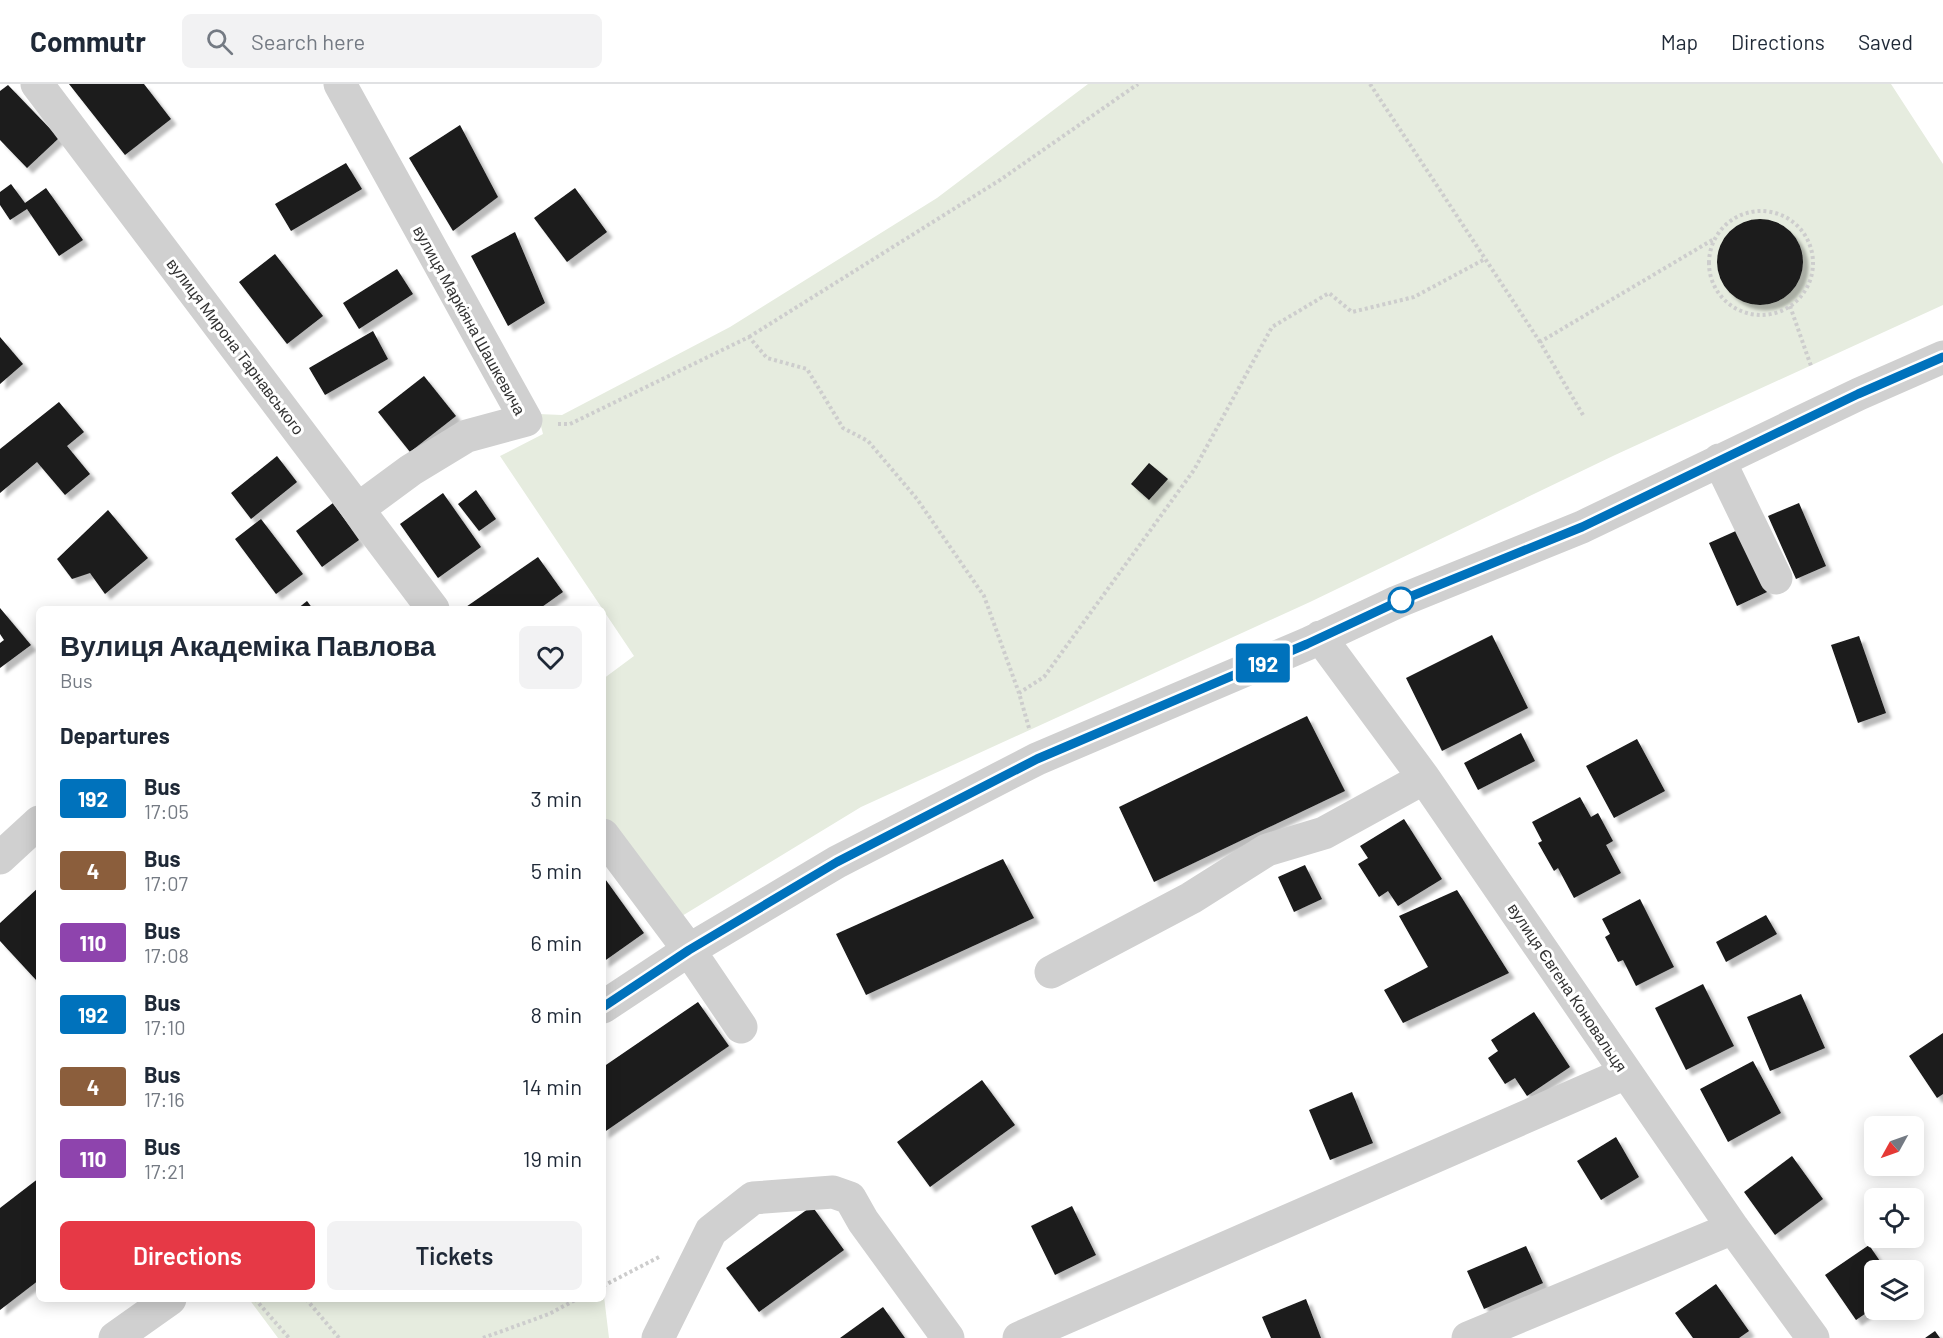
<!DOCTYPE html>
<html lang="en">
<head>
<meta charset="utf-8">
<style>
	:root { --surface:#fff; --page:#f2f2f3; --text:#1f2937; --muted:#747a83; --line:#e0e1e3; --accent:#e63946 }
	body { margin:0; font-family:Barlow,sans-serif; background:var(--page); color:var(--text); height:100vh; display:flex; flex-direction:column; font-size:22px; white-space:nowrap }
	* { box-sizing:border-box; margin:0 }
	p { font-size:20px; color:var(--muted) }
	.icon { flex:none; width:33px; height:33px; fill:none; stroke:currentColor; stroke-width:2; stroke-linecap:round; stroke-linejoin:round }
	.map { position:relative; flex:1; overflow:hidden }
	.drawer { position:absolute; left:36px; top:522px; width:570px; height:696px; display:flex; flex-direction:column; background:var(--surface); border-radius:9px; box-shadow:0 3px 15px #0003 }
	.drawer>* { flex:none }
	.badge { padding:0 12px; border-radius:4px; font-size:21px; line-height:39px }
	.needle { width:39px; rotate:230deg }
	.tools { position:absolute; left:1864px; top:1032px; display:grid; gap:12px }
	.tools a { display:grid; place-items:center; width:60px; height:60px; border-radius:9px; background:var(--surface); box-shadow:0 3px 15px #0003; font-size:30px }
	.map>.badge { position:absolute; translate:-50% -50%; box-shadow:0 0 0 3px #fff }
	h2 { padding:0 24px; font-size:22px; line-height:54px }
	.round { display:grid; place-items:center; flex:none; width:63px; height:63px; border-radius:9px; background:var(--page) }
	.headline { display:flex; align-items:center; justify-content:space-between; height:102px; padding:0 24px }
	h1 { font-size:28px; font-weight:600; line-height:45px }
	.button { display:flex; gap:12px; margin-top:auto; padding:12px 24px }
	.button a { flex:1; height:69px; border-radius:9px; background:var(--accent); color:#fff; font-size:24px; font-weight:600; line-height:69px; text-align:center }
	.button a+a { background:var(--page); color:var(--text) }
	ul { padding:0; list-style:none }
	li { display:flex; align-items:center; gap:18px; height:72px; padding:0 24px }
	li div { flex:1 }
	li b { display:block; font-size:22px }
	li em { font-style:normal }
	li .badge { min-width:66px; font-weight:700; text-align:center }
	header { display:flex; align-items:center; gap:36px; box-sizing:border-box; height:84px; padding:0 30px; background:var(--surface); border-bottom:2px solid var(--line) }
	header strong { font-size:28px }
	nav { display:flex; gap:33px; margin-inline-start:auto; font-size:21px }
	.search { width:420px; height:54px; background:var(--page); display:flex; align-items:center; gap:15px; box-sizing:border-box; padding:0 21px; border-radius:9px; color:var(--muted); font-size:22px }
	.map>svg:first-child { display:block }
</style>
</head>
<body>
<header>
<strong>Commutr</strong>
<div class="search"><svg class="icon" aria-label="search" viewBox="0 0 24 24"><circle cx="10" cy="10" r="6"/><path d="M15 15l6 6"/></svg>Search here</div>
<nav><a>Map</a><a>Directions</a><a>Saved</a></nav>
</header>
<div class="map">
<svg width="1943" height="1254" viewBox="0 0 1943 1254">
	<defs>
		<filter id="shadow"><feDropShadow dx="5.5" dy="5.5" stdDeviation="1.5" flood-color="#0004"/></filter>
	</defs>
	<rect width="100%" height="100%" fill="#fff"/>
	<path fill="#e6ecdf" d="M 1088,0 L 1891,0 L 1943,80 L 1943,221 L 1615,371 L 1310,518 L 861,723 L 677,835 L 603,732 L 603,595 L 634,572 L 500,372 L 543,350 L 538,330 L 562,331 L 730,243 L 937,114 Z
		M 603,1204 L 609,1254 L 278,1254 L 249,1215 L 603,1215 Z"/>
	<path fill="#1a1a1a" filter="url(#shadow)" d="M 69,0 L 144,0 L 171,35 L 125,71 Z
		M 8,1 L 59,54 L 27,84 L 0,56 L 0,7 Z
		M 460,41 L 498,113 L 453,147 L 409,74 Z
		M 346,79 L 362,105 L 291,147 L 275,120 Z
		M 11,100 L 25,119 L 46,104 L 83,156 L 59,172 L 27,125 L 10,136 L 0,121 L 0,108 Z
		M 575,104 L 607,148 L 567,178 L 534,134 Z
		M1717 178a43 43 0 1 1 86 0a43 43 0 1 1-86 0Z
		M 515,148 L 545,219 L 508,242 L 471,172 Z
		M 275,170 L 323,232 L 287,260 L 239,198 Z
		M 397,185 L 413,210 L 359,245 L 343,219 Z
		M 373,247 L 388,275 L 325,311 L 309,284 Z
		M 0,253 L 23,280 L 0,300 Z
		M 424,292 L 456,332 L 410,368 L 378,328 Z
		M 59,318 L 84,348 L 67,362 L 90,390 L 65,411 L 37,378 L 0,409 L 0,365 Z
		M 277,372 L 297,398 L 251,435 L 231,409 Z
		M 1149,379 L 1168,395 L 1149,416 L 1131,400 Z
		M 476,406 L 496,435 L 479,447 L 458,420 Z
		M 443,409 L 481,463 L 438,494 L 400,440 Z
		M 333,419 L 359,456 L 322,483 L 296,447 Z
		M 1799,419 L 1826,482 L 1796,495 L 1768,432 Z
		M 108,426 L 148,474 L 105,510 L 90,489 L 72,495 L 57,475 Z
		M 261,435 L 303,490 L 276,510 L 235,455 Z
		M 1738,446 L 1767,508 L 1737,522 L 1709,459 Z
		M 538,473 L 563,508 L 539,525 L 463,525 Z
		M 307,517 L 313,525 L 297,525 Z
		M 0,524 L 31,561 L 0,584 L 0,559 L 4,556 L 0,550 Z
		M 1492,551 L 1528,624 L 1442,667 L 1406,594 Z
		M 1859,552 L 1886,629 L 1858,639 L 1831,561 Z
		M 1307,632 L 1345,707 L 1154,798 L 1119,723 Z
		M 1521,649 L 1535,677 L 1478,706 L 1464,679 Z
		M 1637,655 L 1665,707 L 1614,734 L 1586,682 Z
		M 1580,713 L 1591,733 L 1598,729 L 1613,757 L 1606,761 L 1621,789 L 1574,814 L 1558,784 L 1554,787 L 1538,759 L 1542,757 L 1532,738 Z
		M 1404,735 L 1442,795 L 1398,822 L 1388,807 L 1379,813 L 1358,780 L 1368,774 L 1360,762 Z
		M 1003,775 L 1034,834 L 866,911 L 836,850 Z
		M 1305,781 L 1322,815 L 1294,828 L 1278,793 Z
		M 603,792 L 644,849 L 603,878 Z
		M 39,803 L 39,894 L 37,897 L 0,857 L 0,839 Z
		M 1457,806 L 1509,889 L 1403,939 L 1384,906 L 1428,883 L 1399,832 Z
		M 1640,815 L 1674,883 L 1636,902 L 1623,876 L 1618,878 L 1605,853 L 1610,850 L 1602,835 Z
		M 1766,831 L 1777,850 L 1726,878 L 1716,858 Z
		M 1703,900 L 1734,962 L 1686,986 L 1655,924 Z
		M 1801,910 L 1825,964 L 1770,987 L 1747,933 Z
		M 698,918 L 729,962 L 603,1049 L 603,983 Z
		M 1534,928 L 1570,983 L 1527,1012 L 1515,994 L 1505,1000 L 1488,974 L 1498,967 L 1491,956 Z
		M 1943,949 L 1943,1010 L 1937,1014 L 1909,972 Z
		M 1753,977 L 1781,1029 L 1728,1058 L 1700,1005 Z
		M 982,996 L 1015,1041 L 930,1103 L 897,1058 Z
		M 1352,1008 L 1373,1059 L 1330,1076 L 1309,1026 Z
		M 1616,1053 L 1639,1093 L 1601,1116 L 1577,1077 Z
		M 1792,1072 L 1823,1115 L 1775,1151 L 1744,1108 Z
		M 39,1094 L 39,1196 L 0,1226 L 0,1124 Z
		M 812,1122 L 844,1166 L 759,1228 L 726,1184 Z
		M 1072,1122 L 1096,1171 L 1055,1191 L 1031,1142 Z
		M 1869,1161 L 1886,1186 L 1875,1186 L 1875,1223 L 1856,1236 L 1825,1191 Z
		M 1526,1162 L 1543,1199 L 1484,1225 L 1467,1187 Z
		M 1716,1200 L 1749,1247 L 1739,1254 L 1693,1254 L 1675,1229 Z
		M 1306,1215 L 1321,1254 L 1271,1254 L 1262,1233 Z
		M 883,1223 L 905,1254 L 840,1254 Z
		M 1935,1247 L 1940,1254 L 1925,1254 Z"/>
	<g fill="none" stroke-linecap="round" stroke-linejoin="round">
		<path stroke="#cdcdcd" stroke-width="4" stroke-dasharray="3 3" stroke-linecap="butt" d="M 1370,0 L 1540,258
			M1709 179a52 52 0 1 1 104 0a52 52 0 1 1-104 0Z
			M 1790,222 L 1811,282
			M 749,253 L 1000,96 L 1138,0
			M 1583,331 L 1540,258 L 1714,155
			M 558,340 L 570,340 L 749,253 L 767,274 L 807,285 L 843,344 L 868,357 L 917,415 L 984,512 L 1019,609
			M 1029,644 L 1019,609 L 1044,593 L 1194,386 L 1272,243 L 1329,209 L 1352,228 L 1414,213 L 1485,175
			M 603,1202 L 659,1173
			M 255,1215 L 289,1254
			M 306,1215 L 339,1254
			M 483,1254 L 549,1230 L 577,1215"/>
		<path stroke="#d0d0d0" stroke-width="33" d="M 37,0 L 433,525
			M 340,0 L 526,336 L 467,352 L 411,386 L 358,425
			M 1719,376 L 1776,494
			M 1320,553 L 1424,694 L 1733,1144 L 1813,1254
			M 603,751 L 689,866 L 741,943
			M 0,774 L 39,738
			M 1051,888 L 1191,814 L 1267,766 L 1324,749 L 1424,694
			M 603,923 L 689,866 L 837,778 L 1037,675 L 1307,560 L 1397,518 L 1582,443 L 1859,310 L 1943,273
			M 115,1254 L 170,1215
			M 658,1254 L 711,1147 L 753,1114 L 833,1108 L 850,1114 L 863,1137 L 948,1254
			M 1019,1254 L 1626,989
			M 1468,1254 L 1733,1144"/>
	</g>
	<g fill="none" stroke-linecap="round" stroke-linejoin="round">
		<g stroke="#fff" stroke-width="14">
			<path id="line" d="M 603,923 L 689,866 L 837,778 L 1037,675 L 1307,560 L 1397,518 L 1582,443 L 1858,310 L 1943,273"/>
		</g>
		<use href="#line" stroke="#0072bc" stroke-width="9"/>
	</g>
	<circle fill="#fff" stroke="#0072bc" stroke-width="3" cx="1401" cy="516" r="12"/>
	<g text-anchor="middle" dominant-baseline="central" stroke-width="6" stroke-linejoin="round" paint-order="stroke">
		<g font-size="16" fill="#333" stroke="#fff">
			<text transform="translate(470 236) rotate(61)">вулиця Маркіяна Шашкевича</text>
			<text transform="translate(236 262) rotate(53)">вулиця Мирона Тарнавського</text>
			<text transform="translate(1568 903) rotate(56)">вулиця Євгена Коновальця</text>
		</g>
	</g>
</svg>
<div class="tools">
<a><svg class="needle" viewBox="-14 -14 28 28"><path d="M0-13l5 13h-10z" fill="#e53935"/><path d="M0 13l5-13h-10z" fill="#747a83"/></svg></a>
<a><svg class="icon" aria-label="locate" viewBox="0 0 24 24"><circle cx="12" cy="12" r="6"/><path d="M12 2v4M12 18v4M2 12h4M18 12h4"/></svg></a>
<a><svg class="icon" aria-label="layers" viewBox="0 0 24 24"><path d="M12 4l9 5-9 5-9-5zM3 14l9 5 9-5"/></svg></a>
</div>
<b class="badge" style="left:1263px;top:579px;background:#0072bc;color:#fff">192</b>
<section class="drawer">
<div class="headline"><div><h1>Вулиця Академіка Павлова</h1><p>Bus</p></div><a class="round"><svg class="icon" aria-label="heart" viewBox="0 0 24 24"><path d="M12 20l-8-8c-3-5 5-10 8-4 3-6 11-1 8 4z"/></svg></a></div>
<h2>Departures</h2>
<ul>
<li><span class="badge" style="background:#0072bc;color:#fff">192</span><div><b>Bus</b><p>17:05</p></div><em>3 min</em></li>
<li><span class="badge" style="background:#8b5e3c;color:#fff">4</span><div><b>Bus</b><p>17:07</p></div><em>5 min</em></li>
<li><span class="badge" style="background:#8e44ad;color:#fff">110</span><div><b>Bus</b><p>17:08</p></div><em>6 min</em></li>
<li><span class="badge" style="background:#0072bc;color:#fff">192</span><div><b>Bus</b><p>17:10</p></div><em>8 min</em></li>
<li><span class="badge" style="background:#8b5e3c;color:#fff">4</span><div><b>Bus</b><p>17:16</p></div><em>14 min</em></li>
<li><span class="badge" style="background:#8e44ad;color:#fff">110</span><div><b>Bus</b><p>17:21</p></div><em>19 min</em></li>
</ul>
<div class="button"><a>Directions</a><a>Tickets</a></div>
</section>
</div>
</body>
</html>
